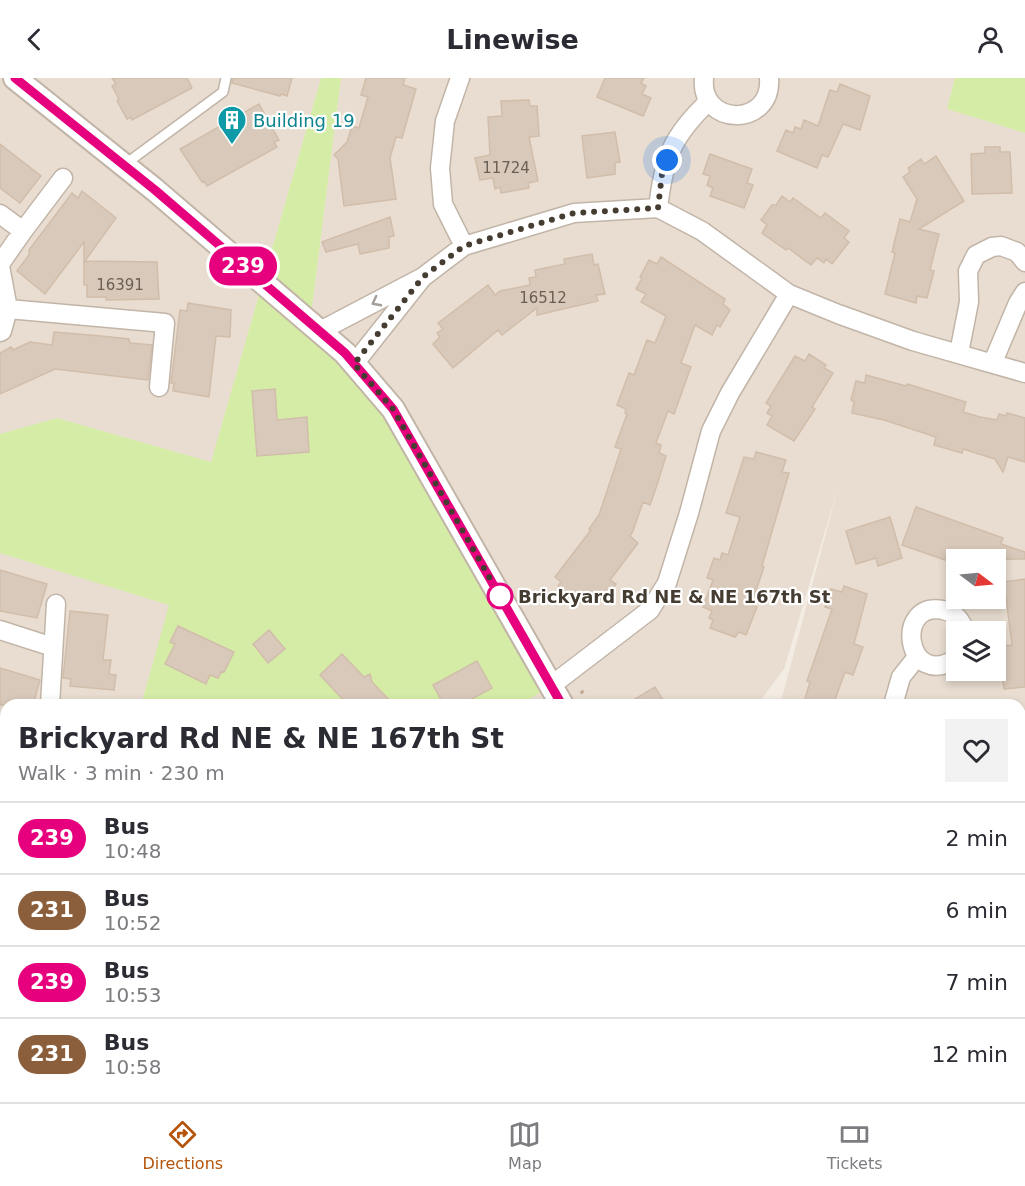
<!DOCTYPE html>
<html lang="en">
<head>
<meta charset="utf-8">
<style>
	:root { --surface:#fff; --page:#f2f2f3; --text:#2b2b33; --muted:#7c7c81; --line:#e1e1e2; --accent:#b45309 }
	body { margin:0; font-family:"DejaVu Sans",sans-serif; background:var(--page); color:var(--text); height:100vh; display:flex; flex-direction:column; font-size:22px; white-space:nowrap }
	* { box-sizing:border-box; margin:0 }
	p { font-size:20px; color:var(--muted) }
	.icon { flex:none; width:33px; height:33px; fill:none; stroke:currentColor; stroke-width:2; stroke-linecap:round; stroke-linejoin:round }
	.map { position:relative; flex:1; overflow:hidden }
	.panel { position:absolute; left:0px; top:621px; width:1026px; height:404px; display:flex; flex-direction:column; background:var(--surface); border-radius:18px 18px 0 0; box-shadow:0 3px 9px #0003 }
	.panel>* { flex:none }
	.badge { padding:0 12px; border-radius:20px; font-size:21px; line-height:39px }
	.needle { width:39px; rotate:106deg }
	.controls { position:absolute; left:946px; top:471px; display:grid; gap:12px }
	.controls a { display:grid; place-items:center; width:60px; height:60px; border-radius:0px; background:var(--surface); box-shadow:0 3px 9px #0003; font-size:30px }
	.you { position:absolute; width:30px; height:30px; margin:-15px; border:4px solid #fff; border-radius:50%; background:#1a73e8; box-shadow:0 0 0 9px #1a73e833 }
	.map>.badge { position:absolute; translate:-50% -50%; box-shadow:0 0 0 3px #fff }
	.round { display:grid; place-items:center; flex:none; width:63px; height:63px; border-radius:0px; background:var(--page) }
	.summary { display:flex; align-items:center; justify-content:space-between; height:102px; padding:0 18px }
	h1 { font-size:28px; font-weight:800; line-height:45px }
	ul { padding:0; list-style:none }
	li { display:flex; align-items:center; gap:18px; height:72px; padding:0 18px; border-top:2px solid var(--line) }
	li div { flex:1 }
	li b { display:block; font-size:22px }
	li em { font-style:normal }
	li .badge { min-width:66px; font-weight:700; text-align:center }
	header { display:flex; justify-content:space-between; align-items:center; height:78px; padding:0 18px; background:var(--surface); font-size:27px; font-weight:800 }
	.menu { display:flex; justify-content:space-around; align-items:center; height:84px; border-top:2px solid var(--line); background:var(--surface); font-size:16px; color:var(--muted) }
	.menu a { display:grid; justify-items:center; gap:3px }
	.menu .selected { color:var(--accent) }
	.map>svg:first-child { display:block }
</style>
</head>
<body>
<header><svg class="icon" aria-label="back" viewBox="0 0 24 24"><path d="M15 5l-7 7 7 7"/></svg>Linewise<svg class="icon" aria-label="person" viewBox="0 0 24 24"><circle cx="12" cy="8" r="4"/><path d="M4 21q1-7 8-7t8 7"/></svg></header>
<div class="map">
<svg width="1025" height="1024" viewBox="0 0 1025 1024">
	<rect width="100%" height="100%" fill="#f3ece3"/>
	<path fill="#e8ddd0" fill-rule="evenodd" d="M 0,0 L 321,0 L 211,384 L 57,340 L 0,356 Z
		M 341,0 L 955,0 L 947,31 L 1025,55 L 1025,1006 L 1020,1009 L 1020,627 L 780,627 L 838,410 L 784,591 L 757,627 L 520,627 L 551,607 L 310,245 ZM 957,482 L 996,482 L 996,520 L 957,520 ZM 957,554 L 996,554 L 996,592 L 957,592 Z
		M 0,475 L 170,527 L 141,627 L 6,627 L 6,785 L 0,783 Z
		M 0,784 L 6,786 L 6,1018 L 627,1019 L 626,1024 L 0,1024 Z"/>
	<path fill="#d5eca7" d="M 321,0 L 341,0 L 310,245 L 345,275 L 552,607 L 520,627 L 141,627 L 169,527 L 0,475 L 0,356 L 57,340 L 211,384 Z
		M 955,0 L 1025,0 L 1025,55 L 947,31 Z
		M 627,1019 L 765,1018 L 769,1024 L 626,1024 Z"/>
	<path fill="#d9c9ba" stroke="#d1bdaa" stroke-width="1.5" d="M 112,0 L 187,0 L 192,10 L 132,42 L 131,39 L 127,41 L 117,23 L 119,21 L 112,8 L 116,6 Z
		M 233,0 L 292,0 L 287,18 L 281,16 L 280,18 L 232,5 Z
		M 366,0 L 405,0 L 403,7 L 416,11 L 402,60 L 396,59 L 390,80 L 396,121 L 344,128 L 338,81 L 334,77 L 347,64 L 352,48 L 359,50 L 368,19 L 361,17 Z
		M 605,0 L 644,0 L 641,5 L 646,8 L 642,16 L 651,20 L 643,38 L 597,19 Z
		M 840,6 L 870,18 L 860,52 L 843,46 L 828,79 L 822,77 L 817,90 L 777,73 L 786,52 L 793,55 L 795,49 L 801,51 L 804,42 L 818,48 L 830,12 L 837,14 Z
		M 529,22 L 530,28 L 537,28 L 539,58 L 529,59 L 538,103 L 528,105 L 529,110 L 501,115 L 500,109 L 495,111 L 493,100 L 480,102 L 475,80 L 490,77 L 488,39 L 502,38 L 501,23 Z
		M 259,26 L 279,62 L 274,64 L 277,69 L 207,108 L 204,103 L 202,104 L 180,71 Z
		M 615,54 L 620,84 L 615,85 L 615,96 L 587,100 L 582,58 Z
		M 0,66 L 41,98 L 20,125 L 0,110 Z
		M 985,69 L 1000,69 L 1000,74 L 1010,74 L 1012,115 L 972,116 L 971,76 L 985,75 Z
		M 710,76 L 752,91 L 747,105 L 753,107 L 744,130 L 710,118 L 713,110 L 707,107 L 710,98 L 703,96 Z
		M 936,78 L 964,123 L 919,151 L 939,156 L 930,192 L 934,193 L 927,220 L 917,218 L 916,225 L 885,216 L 895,175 L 892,174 L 900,141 L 910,144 L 917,121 L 903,99 L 910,94 L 908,90 L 921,81 L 924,86 Z
		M 82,113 L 116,140 L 85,183 L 157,184 L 159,221 L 106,222 L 106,219 L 87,219 L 87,207 L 84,207 L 84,164 L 45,216 L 17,193 L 29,177 L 29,172 L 72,115 L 78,120 Z
		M 782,118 L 790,124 L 793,120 L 821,140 L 825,135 L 849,153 L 844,160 L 849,164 L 832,186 L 826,181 L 824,185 L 817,180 L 811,187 L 788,170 L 786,172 L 762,155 L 767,147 L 761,142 L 772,127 L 776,127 Z
		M 390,139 L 394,158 L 389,159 L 389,170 L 360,176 L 358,166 L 326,174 L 322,164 Z
		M 592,176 L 594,187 L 598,186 L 605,216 L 596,217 L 598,223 L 537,237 L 537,230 L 502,257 L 498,252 L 453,290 L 433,266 L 440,259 L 437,255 L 443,251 L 438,245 L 488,207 L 495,217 L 500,213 L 530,207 L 529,200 L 536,199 L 535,192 L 565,186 L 564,181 Z
		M 661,179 L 725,221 L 723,226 L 730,232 L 720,249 L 717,247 L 712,257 L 695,247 L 681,285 L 691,289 L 674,336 L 668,333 L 656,365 L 661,367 L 659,375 L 666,378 L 657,407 L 650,427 L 643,424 L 633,453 L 630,458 L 638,465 L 610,502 L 616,506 L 603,523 L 590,513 L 580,525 L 558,508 L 561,504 L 555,499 L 591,452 L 589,451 L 599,437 L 621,371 L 615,369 L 627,336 L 625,335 L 626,331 L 617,327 L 629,295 L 634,297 L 647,262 L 655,265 L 666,238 L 641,224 L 646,216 L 636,211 L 642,200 L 640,199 L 649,182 L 657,186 Z
		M 188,225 L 231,232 L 230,259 L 216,258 L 209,319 L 173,313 L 174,305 L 171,305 L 180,232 L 187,233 Z
		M 54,254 L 101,258 L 129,261 L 130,265 L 152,267 L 148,302 L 55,291 L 0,316 L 0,275 L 11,269 L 13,272 L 30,264 L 52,267 Z
		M 809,276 L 826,287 L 824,290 L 833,295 L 812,329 L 815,331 L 794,363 L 767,347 L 772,338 L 767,335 L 771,328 L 766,325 L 795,278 L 805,283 Z
		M 866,297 L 906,308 L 907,306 L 966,324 L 963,334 L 980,339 L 997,342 L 999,336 L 1006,338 L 1007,335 L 1025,340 L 1025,384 L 1008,379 L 1003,394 L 995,381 L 963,371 L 962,375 L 934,367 L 936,359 L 884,342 L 852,335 L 854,324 L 851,322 L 856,303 L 865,305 Z
		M 275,311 L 277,342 L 307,339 L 309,374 L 257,378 L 252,313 Z
		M 756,374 L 786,382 L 782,394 L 789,395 L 762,488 L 764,489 L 751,527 L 757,529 L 746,557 L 739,554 L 735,559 L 710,550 L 713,542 L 709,540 L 712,533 L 703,529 L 713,502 L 707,500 L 714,480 L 720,482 L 722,475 L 728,477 L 740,439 L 726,435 L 744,379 L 754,381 Z
		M 916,429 L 1003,460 L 1001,466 L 1025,474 L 1025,481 L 945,482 L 902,467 Z
		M 890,439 L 902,480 L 878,488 L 876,480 L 856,486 L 846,453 Z
		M 0,492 L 47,506 L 37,540 L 0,533 Z
		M 1025,501 L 1025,609 L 1004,611 L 1002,595 L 1005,595 L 1002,568 L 1012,567 L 1004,504 Z
		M 844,508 L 867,516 L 854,566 L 863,569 L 853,597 L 845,594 L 833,627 L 803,627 L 810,604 L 807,603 L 832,531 L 825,529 L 831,511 L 842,514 Z
		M 70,533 L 108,537 L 103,582 L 111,582 L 109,596 L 116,597 L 114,612 L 70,608 L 71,601 L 63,600 Z
		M 178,548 L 234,574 L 224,594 L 222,593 L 218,600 L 210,597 L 206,606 L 165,586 L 175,566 L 170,564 Z
		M 269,552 L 285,571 L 268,585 L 253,566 Z
		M 342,576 L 364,599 L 370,596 L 372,604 L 394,627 L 348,627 L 320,597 Z
		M 477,583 L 492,610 L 461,627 L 444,627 L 433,607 Z
		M 0,590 L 40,602 L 33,627 L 0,627 Z
		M 655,609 L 666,627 L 625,627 Z"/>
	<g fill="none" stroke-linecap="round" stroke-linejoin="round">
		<g stroke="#c2b5a8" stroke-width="12">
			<path id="service" d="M 124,87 L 223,14 L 226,0"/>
		</g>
		<g stroke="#c2b5a8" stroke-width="21">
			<path id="minor" d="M 460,0 L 445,43 L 440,90 L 443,126 L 464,168
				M 704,0 C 699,49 773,50 769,0
				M 658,130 C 664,80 671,59 709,23
				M 0,136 L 23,153 L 0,186
				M 23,153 L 63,100
				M 0,188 L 8,231
				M 423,199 L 464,168 L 574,135 L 658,130 L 702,153 L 789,216 L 838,236 L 913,263 L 1025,295
				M 320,253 L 423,199 L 354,286
				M 0,254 L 2,253 L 8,231 L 165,245 L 159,309
				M 959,275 L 969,224 L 968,193 L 976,177 L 992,169 L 1001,168 L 1017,174 L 1025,184
				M 993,284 L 1018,225 L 1025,214
				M 0,552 L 53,569
				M 957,580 C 906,614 893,522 943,532 C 955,534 962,543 965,554
				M 552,607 L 650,532 L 667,505 L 689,435 L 711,353 L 730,315 L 789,216
				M 50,627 L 56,526
				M 893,627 L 901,599 L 917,579
				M 0,658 L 6,660
				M 1020,835 L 1025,830
				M 0,924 L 6,926
				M 156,1018 L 157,1024
				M 490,1024 L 491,1018"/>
		</g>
		<g stroke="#c2b5a8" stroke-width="26">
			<path id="tertiary" d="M 15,0 L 155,112 L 345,275 L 393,331 L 562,627
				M 799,1018 L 804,1024"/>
		</g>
		<path stroke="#c2ac94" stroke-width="4" stroke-dasharray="3 3" stroke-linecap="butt" d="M 581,613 L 585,617
			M 670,1018 L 678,1024
			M 657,1024 L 657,1018
			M 710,1024 L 715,1018"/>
		<use href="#service" stroke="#fff" stroke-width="9"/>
		<use href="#minor" stroke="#fff" stroke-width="18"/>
		<use href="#tertiary" stroke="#fff" stroke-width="22"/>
	</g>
	<defs><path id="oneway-chevron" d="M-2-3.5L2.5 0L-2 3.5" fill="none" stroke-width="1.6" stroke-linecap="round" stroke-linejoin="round" transform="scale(1.5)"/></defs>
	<use stroke="#a29e98" href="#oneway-chevron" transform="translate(376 224) rotate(152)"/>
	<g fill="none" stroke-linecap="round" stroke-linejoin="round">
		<g stroke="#fff" stroke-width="14">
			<path id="line" d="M 15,0 L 155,112 L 345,275 L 393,331 L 562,627"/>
		</g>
		<use href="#line" stroke="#e6007e" stroke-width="9"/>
		<path stroke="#453c32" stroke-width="6" stroke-dasharray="0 10.8" d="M 500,518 L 393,331 L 354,286 L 423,199 L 464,168 L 574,135 L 658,130 L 662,96 L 667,82"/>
	</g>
	<defs>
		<g id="building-pin" transform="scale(1.5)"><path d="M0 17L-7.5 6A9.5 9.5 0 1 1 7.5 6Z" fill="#0f9aa8" stroke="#fff"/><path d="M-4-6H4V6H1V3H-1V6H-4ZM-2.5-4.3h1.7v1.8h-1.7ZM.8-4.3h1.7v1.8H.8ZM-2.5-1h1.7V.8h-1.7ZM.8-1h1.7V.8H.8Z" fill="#fff"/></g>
	</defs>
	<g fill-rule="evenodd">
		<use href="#building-pin" x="232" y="42"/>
	</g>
	<circle fill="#fff" stroke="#e6007e" stroke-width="3" cx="500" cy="518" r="12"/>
	<g text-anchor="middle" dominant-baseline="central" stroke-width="4.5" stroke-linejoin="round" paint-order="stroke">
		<g font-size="15" fill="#6a5f54">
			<text x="506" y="90">11724</text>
			<text x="120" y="207">16391</text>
			<text x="543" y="220">16512</text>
		</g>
		<g font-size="18" fill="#0d838f" stroke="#fff" text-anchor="start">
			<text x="253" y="42">Building 19</text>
		</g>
		<g font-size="18" font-weight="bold" fill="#453c32" stroke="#fff" text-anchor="start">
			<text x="518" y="518">Brickyard Rd NE &amp; NE 167th St</text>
		</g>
	</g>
</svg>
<div class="controls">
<a><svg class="needle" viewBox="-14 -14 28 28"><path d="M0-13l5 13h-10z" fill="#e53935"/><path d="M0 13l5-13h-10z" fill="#7c7c81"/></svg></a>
<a><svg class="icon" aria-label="layers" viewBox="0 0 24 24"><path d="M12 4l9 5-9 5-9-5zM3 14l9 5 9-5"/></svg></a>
</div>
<div class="you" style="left:667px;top:82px"></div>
<b class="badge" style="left:243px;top:188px;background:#e6007e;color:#fff">239</b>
<section class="panel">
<div class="summary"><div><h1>Brickyard Rd NE &amp; NE 167th St</h1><p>Walk · 3 min · 230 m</p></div><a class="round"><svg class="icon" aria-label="heart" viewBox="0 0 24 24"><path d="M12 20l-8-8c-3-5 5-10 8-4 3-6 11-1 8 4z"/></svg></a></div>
<ul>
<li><span class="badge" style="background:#e6007e;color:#fff">239</span><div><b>Bus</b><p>10:48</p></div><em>2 min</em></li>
<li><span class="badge" style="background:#8b5e3c;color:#fff">231</span><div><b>Bus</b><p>10:52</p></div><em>6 min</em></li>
<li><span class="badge" style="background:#e6007e;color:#fff">239</span><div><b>Bus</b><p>10:53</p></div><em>7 min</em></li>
<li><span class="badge" style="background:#8b5e3c;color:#fff">231</span><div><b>Bus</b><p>10:58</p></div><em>12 min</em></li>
</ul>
</section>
</div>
<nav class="menu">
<a class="selected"><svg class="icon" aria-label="directions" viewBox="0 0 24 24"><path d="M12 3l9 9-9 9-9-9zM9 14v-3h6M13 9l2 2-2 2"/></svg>Directions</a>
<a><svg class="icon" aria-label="map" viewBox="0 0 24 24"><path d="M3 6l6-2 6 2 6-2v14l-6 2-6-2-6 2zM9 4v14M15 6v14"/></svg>Map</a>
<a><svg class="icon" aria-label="tickets" viewBox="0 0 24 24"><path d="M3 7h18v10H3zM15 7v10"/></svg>Tickets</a>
</nav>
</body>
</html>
